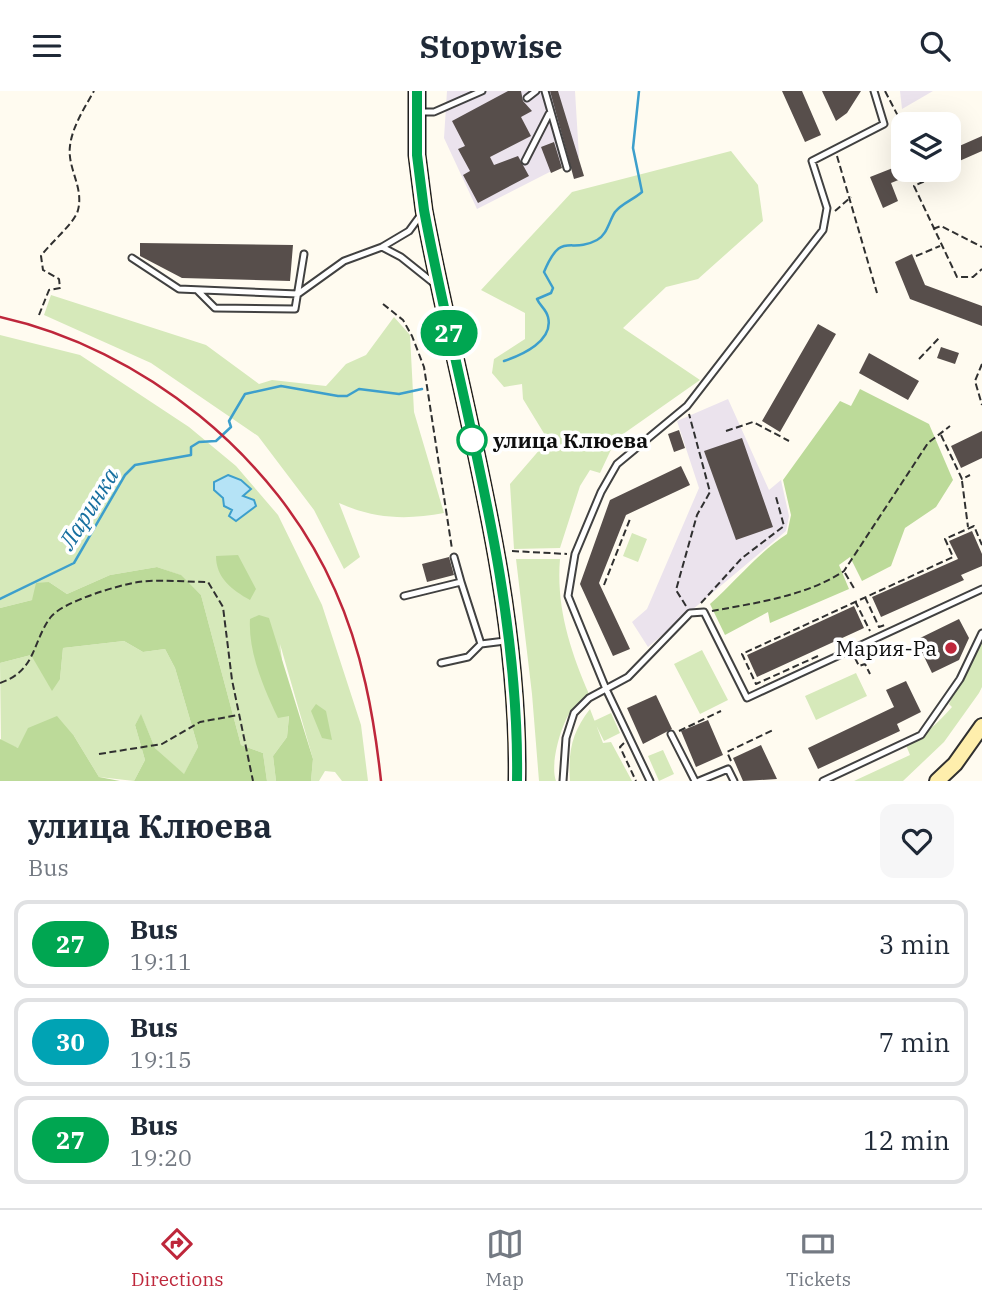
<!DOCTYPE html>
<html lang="en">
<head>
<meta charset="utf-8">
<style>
	:root { --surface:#fff; --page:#f6f6f7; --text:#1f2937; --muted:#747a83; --line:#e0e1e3; --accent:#be273b }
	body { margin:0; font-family:"IBM Plex Serif",serif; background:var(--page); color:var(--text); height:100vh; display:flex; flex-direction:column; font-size:26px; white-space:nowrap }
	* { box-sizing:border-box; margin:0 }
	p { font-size:23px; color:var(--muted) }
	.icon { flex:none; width:38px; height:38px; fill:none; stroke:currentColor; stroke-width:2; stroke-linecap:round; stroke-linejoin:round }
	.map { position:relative; height:690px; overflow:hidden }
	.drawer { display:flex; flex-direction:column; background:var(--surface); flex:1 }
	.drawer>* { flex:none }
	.badge { padding:0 14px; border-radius:23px; font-size:24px; line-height:46px }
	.tools { position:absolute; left:891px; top:21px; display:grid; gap:14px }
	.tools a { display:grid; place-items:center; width:70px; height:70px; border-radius:14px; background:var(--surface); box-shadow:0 7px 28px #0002; font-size:35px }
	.map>.badge { position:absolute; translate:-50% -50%; box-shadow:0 0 0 4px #fff }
	.round { display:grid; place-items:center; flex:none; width:74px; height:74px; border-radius:14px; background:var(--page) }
	.overview { display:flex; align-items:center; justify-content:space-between; height:119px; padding:0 28px }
	h1 { font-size:33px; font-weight:800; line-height:52px }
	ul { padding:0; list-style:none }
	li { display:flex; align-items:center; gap:21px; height:88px; margin:0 14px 10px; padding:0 14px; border:4px solid var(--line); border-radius:14px }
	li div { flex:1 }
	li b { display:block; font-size:26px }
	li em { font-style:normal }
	li .badge { min-width:77px; font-weight:700; text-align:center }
	header { display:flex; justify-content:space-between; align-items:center; height:91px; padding:0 28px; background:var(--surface); font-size:32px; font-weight:800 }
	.tab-bar { display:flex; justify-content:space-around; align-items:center; height:98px; border-top:2px solid var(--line); background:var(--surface); font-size:19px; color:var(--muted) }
	.tab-bar a { display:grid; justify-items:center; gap:4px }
	.tab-bar .active { color:var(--accent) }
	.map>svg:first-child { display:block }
</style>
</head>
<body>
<header><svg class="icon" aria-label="menu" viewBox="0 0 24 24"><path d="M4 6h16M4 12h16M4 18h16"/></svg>Stopwise<svg class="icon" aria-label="search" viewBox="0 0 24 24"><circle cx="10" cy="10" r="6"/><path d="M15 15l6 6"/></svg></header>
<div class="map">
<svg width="982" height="690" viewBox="0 0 982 690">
	<rect width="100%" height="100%" fill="#fffbf0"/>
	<path fill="#ebe3ed" d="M 447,0 L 575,0 L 579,66 L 477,118 L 444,47 Z
		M 900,0 L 933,0 L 902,18 Z
		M 728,308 L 769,399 L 781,389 L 789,425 L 786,440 L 648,556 L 632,531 L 647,518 L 699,397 L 677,330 Z"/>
	<path fill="#d6e9ba" d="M 731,60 L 758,94 L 763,130 L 698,188 L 666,196 L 623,237 L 700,289 L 616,348 L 600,382 L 590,379 L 580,395 L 560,457 L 514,458 L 510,393 L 548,349 L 523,308 L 522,293 L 504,296 L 492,282 L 494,268 L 525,248 L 525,222 L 481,199 L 572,101 Z
		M 51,204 L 206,254 L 259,293 L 272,289 L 326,295 L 346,273 L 366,264 L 394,226 L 410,244 L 414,321 L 444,422 C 407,429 374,428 339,412 L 360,466 L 344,478 L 314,419 L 258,345 L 151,272 L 44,224 Z
		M 0,244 L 80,264 L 189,336 L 236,375 L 278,424 L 322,514 L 361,634 L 368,690 L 342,690 L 335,681 L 325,680 L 319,690 L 311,690 L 313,668 L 280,553 L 289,624 L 287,646 L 273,665 L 276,690 L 267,690 L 263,662 L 241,654 L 201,504 L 180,484 L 157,476 L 110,484 L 67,503 L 49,491 L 32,509 L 0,517 Z
		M 632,442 L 647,448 L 638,471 L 623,465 Z
		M 516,468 L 560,468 C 556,516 570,559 589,603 C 583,609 573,615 569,623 C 560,638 550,674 556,690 L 539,690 L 532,603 Z
		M 982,541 L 982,596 L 979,602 L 944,651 L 903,690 L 854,690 L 910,664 L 906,654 C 925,644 938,632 952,616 L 949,613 Z
		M 124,550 L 143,561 L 165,558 L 175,577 L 198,656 L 184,684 L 155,657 L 141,624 L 135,634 L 145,669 L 134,690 L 99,686 L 74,645 L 18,657 L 1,651 L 0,572 L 31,564 L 60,588 L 63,557 Z
		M 702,559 L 728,609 L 700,623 L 674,573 Z
		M 856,582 L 867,605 L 816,629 L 805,605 Z
		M 590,618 L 603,652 L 611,651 L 632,690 L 570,690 C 568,660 572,641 590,618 Z
		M 611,622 L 620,642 L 604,650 L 594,630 Z
		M 663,659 L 674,683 L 659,690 L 648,665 Z"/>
	<path fill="#bcda99" d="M 860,298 L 929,333 L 953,389 L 936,416 L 905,437 L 891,475 L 862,490 L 850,466 L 839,474 L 849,498 L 770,532 L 768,521 L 725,544 L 710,513 C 736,490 758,462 787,443 L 791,424 L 783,389 L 840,310 L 851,315 Z
		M 238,464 L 256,498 L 250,509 C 232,499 216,487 216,465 Z
		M 157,476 L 181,484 L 201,504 L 241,654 L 263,662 L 267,690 L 134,690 L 145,669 L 135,634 L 141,623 L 155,657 L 184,683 L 198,656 L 175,577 L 165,558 L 143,561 L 124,550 L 63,557 L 60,588 L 52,600 L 31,564 L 0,572 L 0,517 L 32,509 L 36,492 L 49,491 L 67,503 L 110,484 Z
		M 259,524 L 269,527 L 313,668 L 311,690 L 276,690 L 273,665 L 287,646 L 289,625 L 278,627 C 264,598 248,561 250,528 Z
		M 316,613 L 326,620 L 332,649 L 322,647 L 311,620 Z
		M 57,625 L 74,645 L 99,686 L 120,690 L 0,690 L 0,648 L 18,657 L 28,637 Z"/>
	<path fill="#b5e3f6" stroke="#3d9fcc" stroke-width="2" d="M 228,384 L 241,389 L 251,398 L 243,405 L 254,409 L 256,415 L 236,430 L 229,425 L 232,419 L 224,415 L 223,407 L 214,399 L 214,391 Z"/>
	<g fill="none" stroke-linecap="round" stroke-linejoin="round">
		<path stroke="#3d9fcc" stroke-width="2.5" d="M 504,270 C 522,264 554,250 548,226 C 546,218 540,215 537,208 L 551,202 L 553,197 L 544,181 C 562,138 569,164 597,149 C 607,144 609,130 615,121 C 622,112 633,109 642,101 L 633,57 L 639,0
			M 0,508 L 74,472 L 125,384 L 135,374 L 191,364 L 191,356 L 199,351 L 216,350 L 231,336 L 229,330 L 245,303 L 281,295 L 338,305 L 347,305 L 359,298 L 399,303 L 422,298"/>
	</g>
	<path fill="#574e4b" d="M 508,0 L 521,0 L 523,10 L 532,20 L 521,26 L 531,45 L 490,66 L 494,74 L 518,65 L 529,85 L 478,112 L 463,84 L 470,80 L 458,58 L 465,55 L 452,30 Z
		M 550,0 L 558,0 L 584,85 L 574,88 Z
		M 782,0 L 802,0 L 821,44 L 805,51 Z
		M 822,0 L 861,0 L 847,22 L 836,30 Z
		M 982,45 L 982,60 L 948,75 L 948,60 Z
		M 554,51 L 562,77 L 551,82 L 541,56 Z
		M 903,73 L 903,79 L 923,79 L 891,92 L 898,110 L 883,117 L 870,86 Z
		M 140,152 L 293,154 L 290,190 L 182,187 L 140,165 Z
		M 912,163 L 925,194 L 982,215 L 982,235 L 910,208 L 895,171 Z
		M 818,233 L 836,243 L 780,341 L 762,330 Z
		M 941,256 L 959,262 L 955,273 L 937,267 Z
		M 869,262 L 919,290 L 908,309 L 859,282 Z
		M 679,339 L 685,357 L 674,361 L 668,343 Z
		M 982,340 L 982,367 L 961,377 L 951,355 Z
		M 742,347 L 773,436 L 736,449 L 704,360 Z
		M 681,375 L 690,394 L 626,424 L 599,492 L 630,558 L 613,565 L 580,493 L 610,409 Z
		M 972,440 L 982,463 L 982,475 L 961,484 L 964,489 L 881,526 L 872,506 L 958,468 L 949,450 Z
		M 449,466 L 454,484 L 427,491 L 422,473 Z
		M 854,515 L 864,537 L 757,586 L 747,564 Z
		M 959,528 L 969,547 L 959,569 L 932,582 L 916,549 Z
		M 906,590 L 921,621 L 897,633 L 900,640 L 818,678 L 808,657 L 894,616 L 886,599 Z
		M 656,604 L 672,638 L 643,653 L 627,617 Z
		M 708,629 L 723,664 L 696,676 L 681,640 Z
		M 761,654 L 777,688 L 743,690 L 733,667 Z"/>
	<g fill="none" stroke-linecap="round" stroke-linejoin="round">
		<g stroke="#414141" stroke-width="9">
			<path id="lane" d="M 545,0 L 567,77
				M 527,7 L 536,0
				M 420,21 L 434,21 L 482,0
				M 525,70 L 549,23
				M 382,156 L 401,166 L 436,194
				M 132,167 L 179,198 L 298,203 L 344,170 L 382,156 L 409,140 L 420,125
				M 198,200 L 215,217 L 295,218 L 304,163
				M 454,466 L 461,491
				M 404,505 L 461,491 L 481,553
				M 441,572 L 468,566 L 481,553 L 505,550
				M 671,643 L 695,690
				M 563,690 L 566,647 L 574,622 L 589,607 L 628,586 L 690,522 L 704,521 L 747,607 L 982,498
				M 650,690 L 606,598 L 568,505 L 575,463 L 601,401 L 617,373 L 687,315 L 823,139 L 827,117 L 812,70 L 884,33 L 874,0
				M 699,690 L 728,678 L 734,690
				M 823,690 L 921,644 L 960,588 L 982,542"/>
		</g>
		<g stroke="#303030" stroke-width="18">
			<path id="secondary" d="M 937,690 L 955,673 L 982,635"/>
		</g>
		<g stroke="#1f1f1f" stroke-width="19">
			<path id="primary" d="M 417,0 L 417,64 L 424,119 C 459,307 520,497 517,690"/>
		</g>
		<path stroke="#303030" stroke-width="2" stroke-dasharray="7 3.5" stroke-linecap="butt" d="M 885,0 L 898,25
			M 837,65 L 877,202
			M 936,79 L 938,84 L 914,95 L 957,186 L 973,186 L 982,178
			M 835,120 L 851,106
			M 933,138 L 941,135 L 982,156
			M 916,165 L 940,155
			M 383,213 L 403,229 L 412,245 L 424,276 L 452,458
			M 39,224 L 49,199 L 60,197 L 59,188 L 43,179 L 41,165 C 50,152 75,132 78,119 C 84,96 67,77 70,55 C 72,36 85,16 94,0
			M 919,268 L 939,247
			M 982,273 L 975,290 L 982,314
			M 726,340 L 753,331 L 789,350
			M 941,344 L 962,388 L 970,384
			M 962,390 L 968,436
			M 512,460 L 567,463
			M 845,482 L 855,499
			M 604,494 L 630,428
			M 865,506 L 879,536 L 885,534
			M 855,510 L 870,540
			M 701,512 L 742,467 L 784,435 L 776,406
			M 686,515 L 676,499 L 697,424 L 710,401 L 689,323
			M 712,520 C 755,512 807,505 844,480 L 928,352 L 950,335
			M 818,565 L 756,593 L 742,563 L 953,466 L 945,448 L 974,435 L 982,454
			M 855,567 L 859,575 L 865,573 L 870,583
			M 0,592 C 36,580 32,552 50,527 C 61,511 119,494 138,491 C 161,488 185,491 208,491 L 223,516 L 232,589 L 253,690
			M 679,640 L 721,620
			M 624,652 L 620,656 L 636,690
			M 99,663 L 162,653 L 200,631 L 238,624
			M 731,670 L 727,661 L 773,639"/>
		<use href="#lane" stroke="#fff" stroke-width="5"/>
		<use href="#secondary" stroke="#feeeac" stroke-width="14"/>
		<use href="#primary" stroke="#f7c868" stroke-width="16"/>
		<path stroke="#be273b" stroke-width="2.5" d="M 0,226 C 143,258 276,365 335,499 C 362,559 374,625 381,690"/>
	</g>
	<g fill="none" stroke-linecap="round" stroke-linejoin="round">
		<g stroke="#fff" stroke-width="16">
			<path id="line" d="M 417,0 L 417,64 L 424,119 C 459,307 520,497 517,690"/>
		</g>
		<use href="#line" stroke="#00a651" stroke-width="10"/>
	</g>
	<circle fill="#fff" stroke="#00a651" stroke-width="3.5" cx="472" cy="349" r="14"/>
	<circle fill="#be273b" stroke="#fff" stroke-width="2.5" cx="951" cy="557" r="7"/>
	<g text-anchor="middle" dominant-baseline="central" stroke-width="7" stroke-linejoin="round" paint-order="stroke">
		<g font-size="21" font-weight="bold" fill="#0e0e0e" stroke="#fff" text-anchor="start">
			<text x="493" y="349">улица Клюева</text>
		</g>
		<g font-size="21" fill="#0e0e0e" stroke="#fff" text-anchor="end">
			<text x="937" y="557">Мария-Ра</text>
		</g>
		<g font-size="23" font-style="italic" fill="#1870a0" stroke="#fff">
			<text transform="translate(88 417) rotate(-58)">Ларинка</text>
		</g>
	</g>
</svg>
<div class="tools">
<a><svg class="icon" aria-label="layers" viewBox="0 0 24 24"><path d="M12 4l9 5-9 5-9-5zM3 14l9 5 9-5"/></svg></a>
</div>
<b class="badge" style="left:449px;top:242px;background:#00a651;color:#fff">27</b>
</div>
<section class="drawer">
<div class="overview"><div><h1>улица Клюева</h1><p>Bus</p></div><a class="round"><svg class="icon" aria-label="heart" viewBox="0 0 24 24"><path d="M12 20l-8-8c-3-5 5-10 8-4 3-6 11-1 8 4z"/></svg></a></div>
<ul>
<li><span class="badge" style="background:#00a651;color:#fff">27</span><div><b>Bus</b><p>19:11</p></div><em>3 min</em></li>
<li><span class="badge" style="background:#00a3b4;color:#fff">30</span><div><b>Bus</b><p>19:15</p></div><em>7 min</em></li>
<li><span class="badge" style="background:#00a651;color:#fff">27</span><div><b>Bus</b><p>19:20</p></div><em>12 min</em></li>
</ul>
</section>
<nav class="tab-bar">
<a class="active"><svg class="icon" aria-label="directions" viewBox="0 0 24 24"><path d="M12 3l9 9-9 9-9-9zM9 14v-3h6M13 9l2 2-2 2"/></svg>Directions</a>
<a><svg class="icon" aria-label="map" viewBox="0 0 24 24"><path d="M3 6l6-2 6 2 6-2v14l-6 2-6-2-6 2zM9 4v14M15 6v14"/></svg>Map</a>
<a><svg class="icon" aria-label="tickets" viewBox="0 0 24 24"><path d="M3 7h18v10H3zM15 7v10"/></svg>Tickets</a>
</nav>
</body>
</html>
